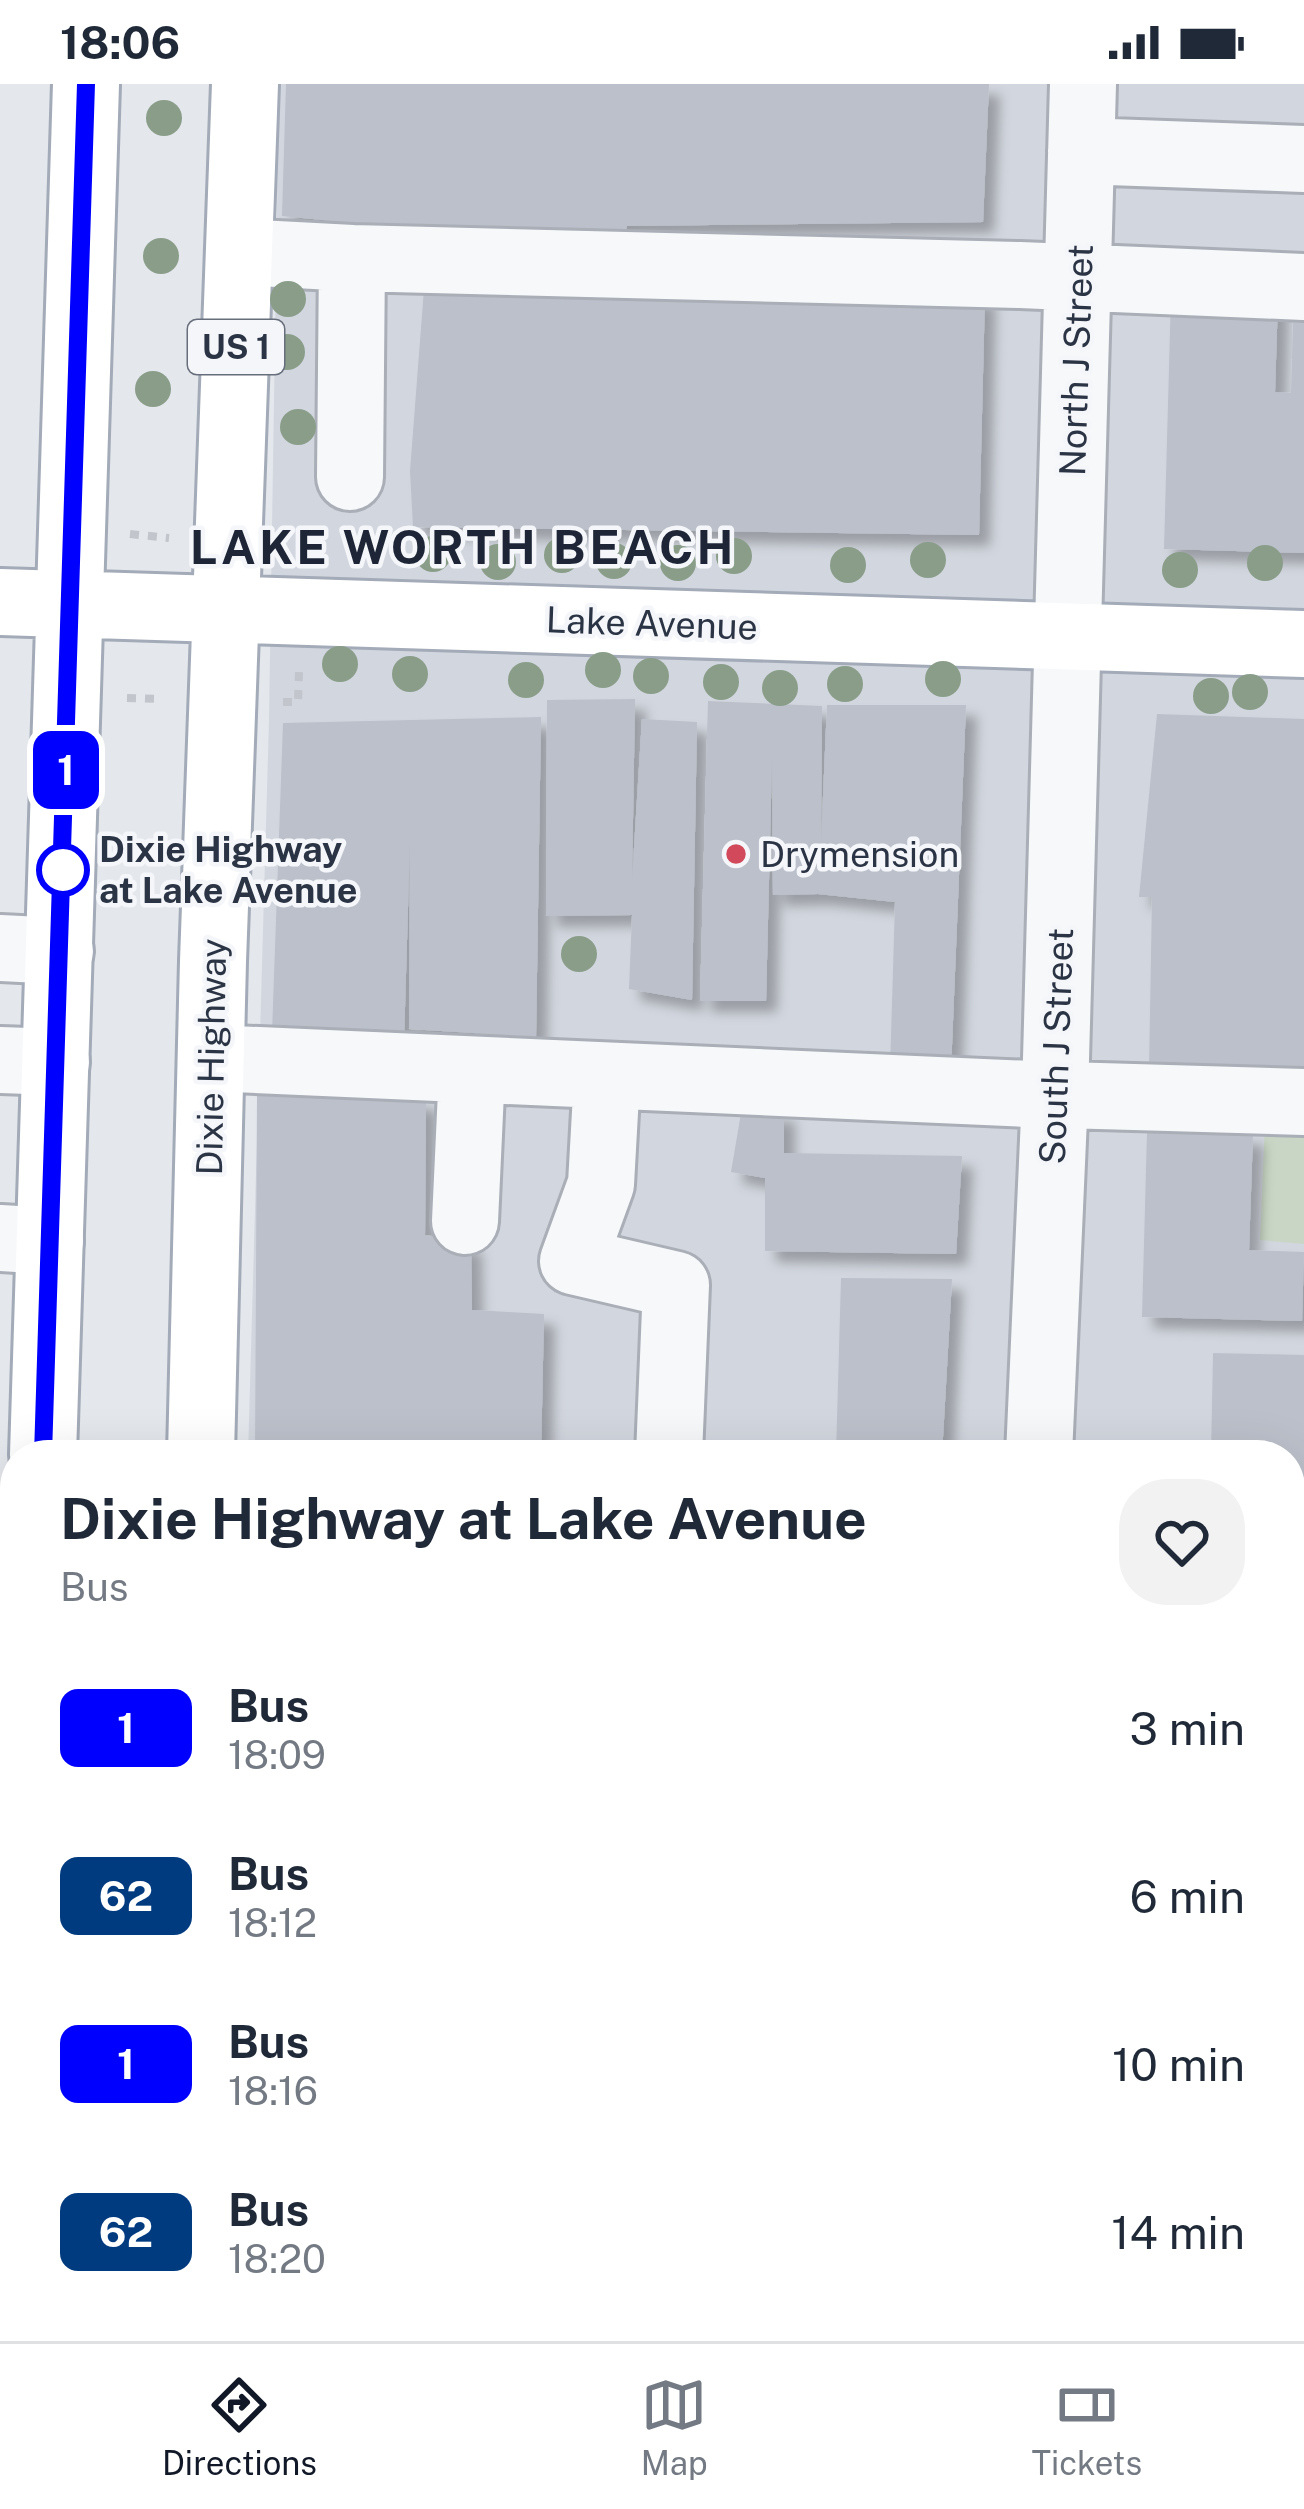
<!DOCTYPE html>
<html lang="en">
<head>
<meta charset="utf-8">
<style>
	:root { --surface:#fff; --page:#f2f2f3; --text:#1f2937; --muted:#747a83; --line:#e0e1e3; --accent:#111827 }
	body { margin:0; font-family:"Public Sans",sans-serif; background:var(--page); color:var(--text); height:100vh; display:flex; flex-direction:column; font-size:45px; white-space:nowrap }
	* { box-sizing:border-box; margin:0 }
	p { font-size:39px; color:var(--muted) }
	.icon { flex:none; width:66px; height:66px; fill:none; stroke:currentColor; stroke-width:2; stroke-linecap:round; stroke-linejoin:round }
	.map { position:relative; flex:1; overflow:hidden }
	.sheet { position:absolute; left:0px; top:1356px; width:1305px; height:903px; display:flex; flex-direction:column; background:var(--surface); border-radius:48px 48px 0 0; box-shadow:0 12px 48px #0002 }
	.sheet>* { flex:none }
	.badge { padding:0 24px; border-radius:18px; font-size:42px; line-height:78px }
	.map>.badge { position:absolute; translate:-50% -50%; box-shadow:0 0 0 6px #fff }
	.round { display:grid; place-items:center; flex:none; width:126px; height:126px; border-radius:48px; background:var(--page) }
	.overview { display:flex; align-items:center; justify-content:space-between; height:204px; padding:0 60px }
	h1 { font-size:57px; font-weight:700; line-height:90px }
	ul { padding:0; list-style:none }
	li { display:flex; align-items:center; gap:36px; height:168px; padding:0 60px }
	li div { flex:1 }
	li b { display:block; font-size:45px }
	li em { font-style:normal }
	li .badge { min-width:132px; font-weight:700; text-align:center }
	.status { display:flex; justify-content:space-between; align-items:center; height:84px; padding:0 60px; background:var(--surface); direction:ltr }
	.status svg { height:33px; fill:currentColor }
	.menu { display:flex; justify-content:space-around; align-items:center; height:168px; border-top:3px solid var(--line); background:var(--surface); font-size:33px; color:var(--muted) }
	.menu a { display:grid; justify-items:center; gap:6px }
	.menu .current { color:var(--accent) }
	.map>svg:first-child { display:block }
</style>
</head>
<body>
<div class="status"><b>18:06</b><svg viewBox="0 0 49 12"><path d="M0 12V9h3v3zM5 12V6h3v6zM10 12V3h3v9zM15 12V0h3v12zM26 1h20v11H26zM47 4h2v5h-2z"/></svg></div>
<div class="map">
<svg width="1304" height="2257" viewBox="0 0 1304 2257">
	<defs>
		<filter id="shadow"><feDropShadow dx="11" dy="11" stdDeviation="6" flood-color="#0004"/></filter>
	</defs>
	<rect width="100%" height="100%" fill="#e4e7ec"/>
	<path fill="#d2d6de" d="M 279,0 L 1304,0 L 1304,1714 L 1290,1714 L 1290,1371 L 248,1371 L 269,636 Z"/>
	<path fill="#c9d6c5" d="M 1265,1038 L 1304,1042 L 1304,1160 L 1260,1156 Z"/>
	<path fill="#bbc0ca" filter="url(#shadow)" d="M 286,0 L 989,0 L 983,138 L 627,142 L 621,165 L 282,132 Z
		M 425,192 L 985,210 L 979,451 L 413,443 L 410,387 Z
		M 1171,211 L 1278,214 L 1275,308 L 1291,309 L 1293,239 L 1304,239 L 1304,469 L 1164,465 Z
		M 635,615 L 632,796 L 642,635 L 697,638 L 692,916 L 629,905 L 632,831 L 546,832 L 547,616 Z
		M 708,617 L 822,622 L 821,758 L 827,621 L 966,621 L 951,986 L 890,986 L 895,818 L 818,810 L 773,811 L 772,675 L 766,917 L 700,917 Z
		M 1157,630 L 1304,635 L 1304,996 L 1149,988 L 1152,813 L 1139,813 Z
		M 541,633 L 536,953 L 409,945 L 410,757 L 404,957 L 272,949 L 283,639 Z
		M 257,1009 L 426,1015 L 425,1151 L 471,1158 L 472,1226 L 544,1230 L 541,1371 L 255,1371 Z
		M 784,1026 L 784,1069 L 962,1072 L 956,1170 L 765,1167 L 765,1094 L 731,1088 L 741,1029 Z
		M 1147,1048 L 1253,1050 L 1249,1166 L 1304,1168 L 1302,1237 L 1142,1233 Z
		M 841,1194 L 952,1195 L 942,1371 L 836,1371 Z
		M 1213,1269 L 1304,1271 L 1304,1629 L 1290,1628 L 1290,1371 L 1211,1371 Z
		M 1290,1825 L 1304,1825 L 1304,1879 L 1290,1879 Z
		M 1290,2169 L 1304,2170 L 1304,2257 L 1300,2257 L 1300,2224 L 1290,2224 Z
		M 247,2244 L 383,2244 L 382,2257 L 246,2257 Z
		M 1088,2244 L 1236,2244 L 1236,2257 L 1088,2257 Z
		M 753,2249 L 890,2253 L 890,2257 L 753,2257 Z"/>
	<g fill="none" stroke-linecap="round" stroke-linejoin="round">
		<g stroke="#a9aeb7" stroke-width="72">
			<path id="minor" d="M 1081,67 L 1304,75
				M 239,168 L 352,174 L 350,393
				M 352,174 L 1020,191 L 1304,203
				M 0,864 L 60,867
				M 211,974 L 1030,1010 L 1304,1018
				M 0,976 L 56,978
				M 607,992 L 601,1100 L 573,1177 L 676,1201 L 669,1371
				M 465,1137 L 472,986
				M 0,1154 L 50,1157
				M 1039,1371 L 1055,1011 L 1083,0
				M 0,1732 L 15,1733
				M 1290,1773 L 1304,1773
				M 445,2257 L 445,2244
				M 561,2257 L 561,2244
				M 989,2257 L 989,2244"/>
		</g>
		<g stroke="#a3abb8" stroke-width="72">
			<path id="major" d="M 0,518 L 1304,560
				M 43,1371 L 86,0
				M 201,1371 L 213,877 L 245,0
				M 26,2244 L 26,2257
				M 162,2257 L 163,2244"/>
		</g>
		<path stroke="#c2c5cb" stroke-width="8" stroke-dasharray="9 9" stroke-linecap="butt" d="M 130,450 L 169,454
			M 127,614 L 160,615
			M 283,618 L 298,618 L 299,588"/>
		<use href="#minor" stroke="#f7f8fa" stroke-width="66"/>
		<use href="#major" stroke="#fff" stroke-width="66"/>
	</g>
	<g fill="#899d89">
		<circle cx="164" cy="34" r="18"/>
		<circle cx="161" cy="172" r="18"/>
		<circle cx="288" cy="215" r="18"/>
		<circle cx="287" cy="268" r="18"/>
		<circle cx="153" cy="305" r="18"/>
		<circle cx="298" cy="343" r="18"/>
		<circle cx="433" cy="470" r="18"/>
		<circle cx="562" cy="471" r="18"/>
		<circle cx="734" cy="472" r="18"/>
		<circle cx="928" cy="476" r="18"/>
		<circle cx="614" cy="477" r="18"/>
		<circle cx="498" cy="478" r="18"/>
		<circle cx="678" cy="479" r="18"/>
		<circle cx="1265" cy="479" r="18"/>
		<circle cx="848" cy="481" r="18"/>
		<circle cx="1180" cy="486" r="18"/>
		<circle cx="340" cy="580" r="18"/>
		<circle cx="603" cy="586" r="18"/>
		<circle cx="410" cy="590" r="18"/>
		<circle cx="651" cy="592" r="18"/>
		<circle cx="943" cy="595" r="18"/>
		<circle cx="526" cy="596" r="18"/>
		<circle cx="721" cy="598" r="18"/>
		<circle cx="845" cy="600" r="18"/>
		<circle cx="780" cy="604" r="18"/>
		<circle cx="1250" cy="608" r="18"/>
		<circle cx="1211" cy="612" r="18"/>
		<circle cx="579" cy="870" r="18"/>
	</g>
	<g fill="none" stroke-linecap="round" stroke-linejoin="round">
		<g stroke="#fff" stroke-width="27">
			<path id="line" d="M 43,1371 L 86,0"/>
		</g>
		<use href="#line" stroke="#00f" stroke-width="18"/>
	</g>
	<circle fill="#d1495b" stroke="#f4f6f9" stroke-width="4.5" cx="736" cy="770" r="12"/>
	<circle fill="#fff" stroke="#00f" stroke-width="6" cx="63" cy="786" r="24"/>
	<g text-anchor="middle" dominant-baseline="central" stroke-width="9" stroke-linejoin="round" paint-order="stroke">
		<rect fill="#f4f6f9" stroke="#676e7b" stroke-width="3" x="188" y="236" width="96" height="54" rx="9"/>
		<g font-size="33" font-weight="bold" fill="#2b3445">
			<text x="236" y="263">US 1</text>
		</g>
		<g font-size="36" fill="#2b3445" stroke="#f4f6f9">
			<text transform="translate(1076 276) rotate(-88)">North J Street</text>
			<text transform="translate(652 539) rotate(2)">Lake Avenue</text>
			<text transform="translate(1056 962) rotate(-88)">South J Street</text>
			<text transform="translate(211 973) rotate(-89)">Dixie Highway</text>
		</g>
		<g font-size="36" font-weight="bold" fill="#2b3445" stroke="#f4f6f9" text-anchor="start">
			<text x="99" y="765">Dixie Highway<tspan x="99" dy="41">at Lake Avenue</tspan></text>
		</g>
		<g font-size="36" fill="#2b3445" stroke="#f4f6f9" text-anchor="start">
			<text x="760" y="770">Drymension</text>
		</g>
		<g font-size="48" font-weight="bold" letter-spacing="3" fill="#1d2536" stroke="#f4f6f9">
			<text x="463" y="462">LAKE WORTH BEACH</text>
		</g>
	</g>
</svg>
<b class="badge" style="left:66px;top:686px;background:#00f;color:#fff">1</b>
<section class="sheet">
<div class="overview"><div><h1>Dixie Highway at Lake Avenue</h1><p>Bus</p></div><a class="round"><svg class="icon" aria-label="heart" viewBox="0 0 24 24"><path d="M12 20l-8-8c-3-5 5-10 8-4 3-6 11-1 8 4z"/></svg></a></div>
<ul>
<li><span class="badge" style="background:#00f;color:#fff">1</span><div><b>Bus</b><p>18:09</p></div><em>3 min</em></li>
<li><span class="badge" style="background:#003b80;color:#fff">62</span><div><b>Bus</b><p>18:12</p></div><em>6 min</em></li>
<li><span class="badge" style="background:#00f;color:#fff">1</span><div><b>Bus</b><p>18:16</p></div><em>10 min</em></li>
<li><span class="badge" style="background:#003b80;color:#fff">62</span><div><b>Bus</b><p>18:20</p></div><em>14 min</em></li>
</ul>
</section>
</div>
<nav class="menu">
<a class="current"><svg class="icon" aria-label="directions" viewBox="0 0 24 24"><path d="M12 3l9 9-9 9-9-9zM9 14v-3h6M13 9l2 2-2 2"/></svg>Directions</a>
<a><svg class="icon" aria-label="map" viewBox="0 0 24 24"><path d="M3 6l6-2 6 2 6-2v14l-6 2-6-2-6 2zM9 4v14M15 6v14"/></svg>Map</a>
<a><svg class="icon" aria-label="tickets" viewBox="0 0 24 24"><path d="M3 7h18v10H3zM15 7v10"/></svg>Tickets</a>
</nav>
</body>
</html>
